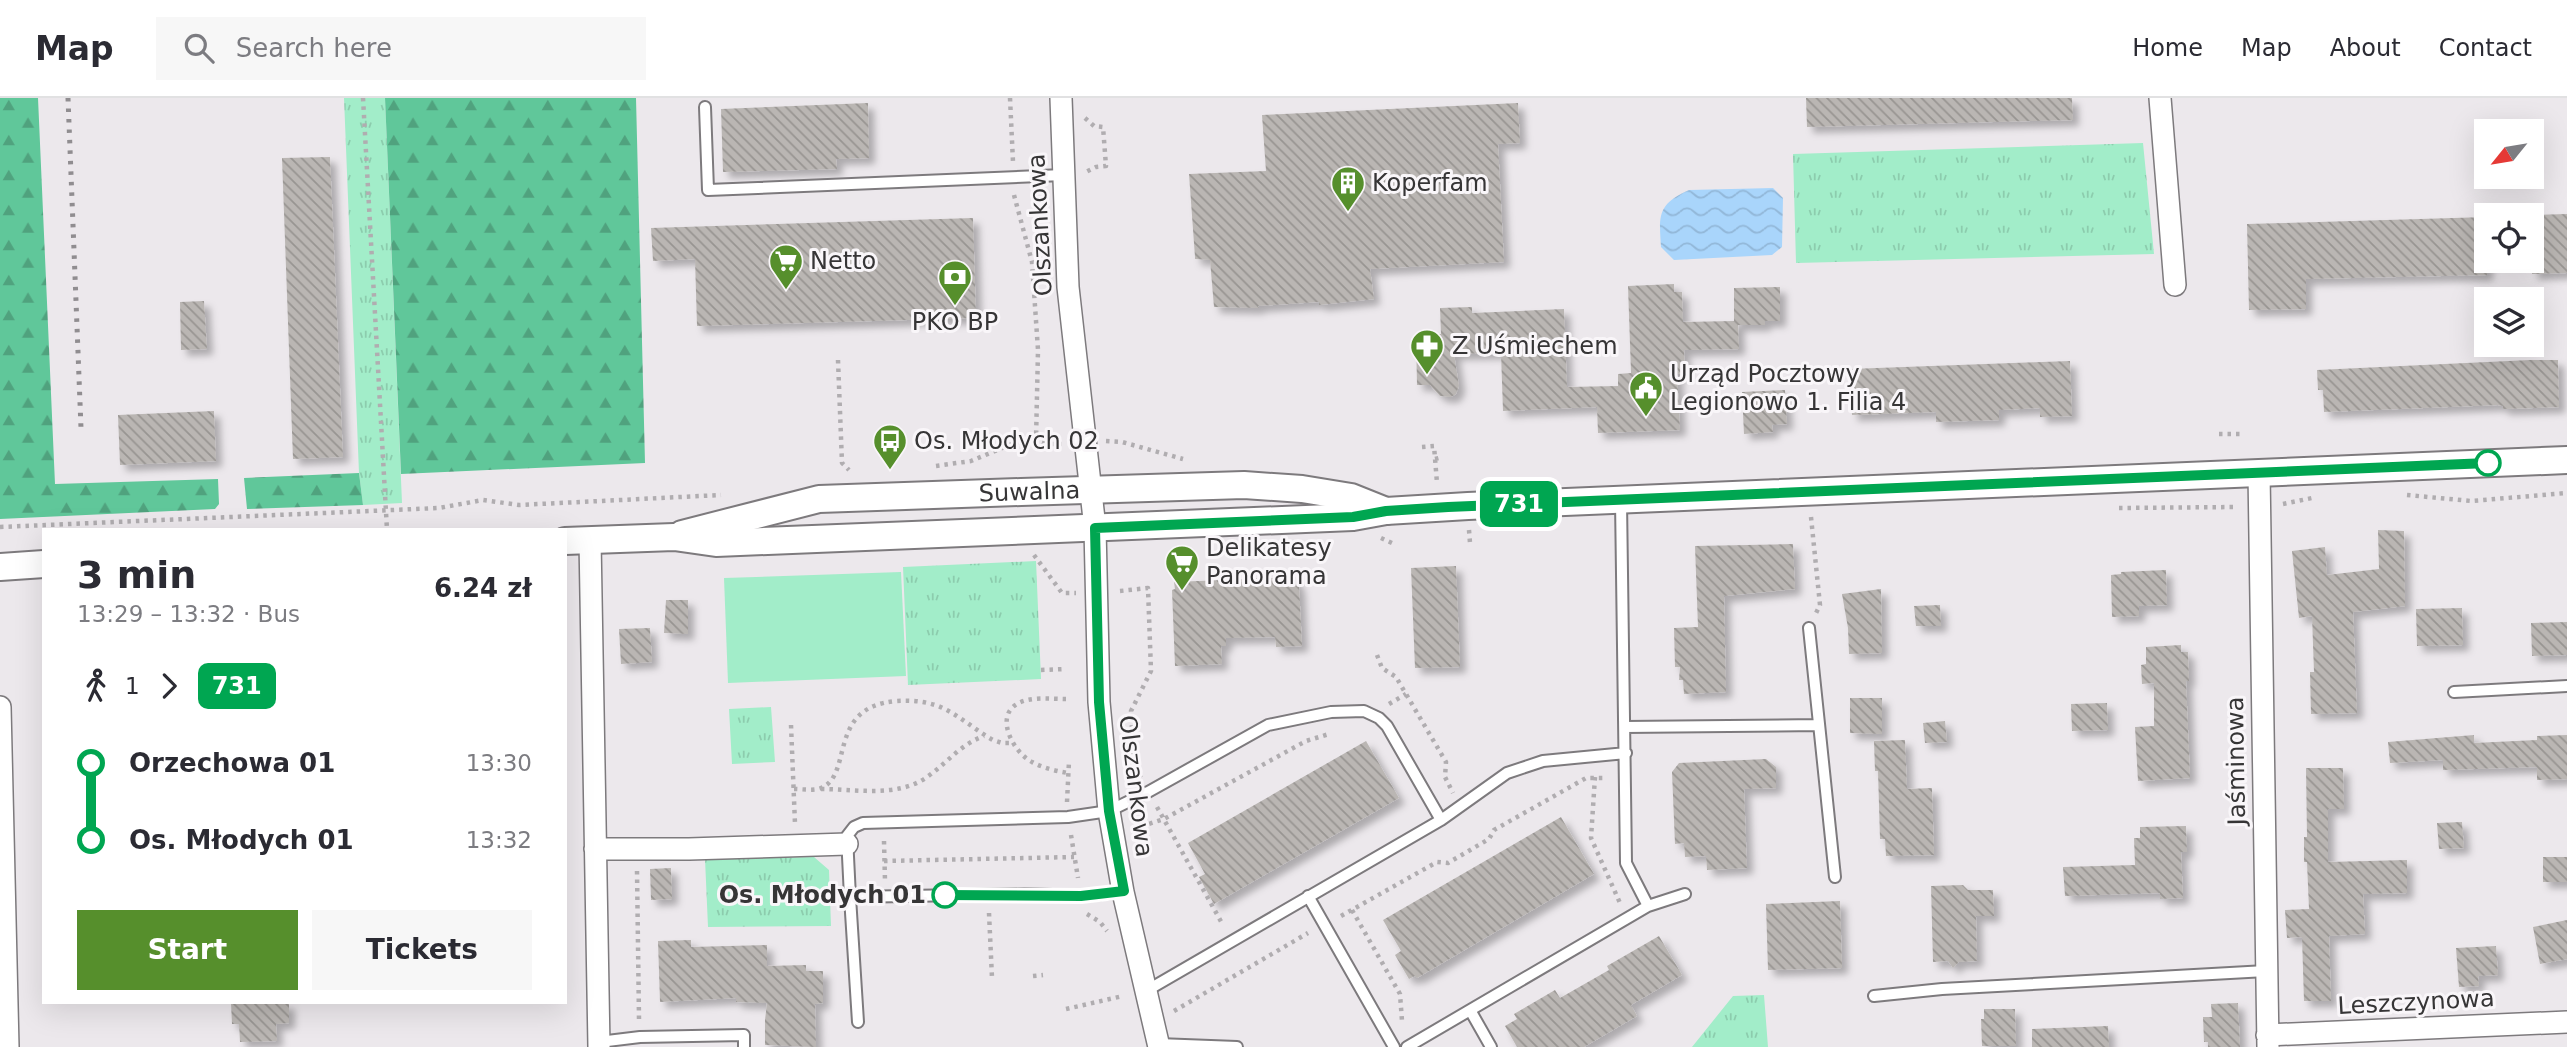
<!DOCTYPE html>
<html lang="en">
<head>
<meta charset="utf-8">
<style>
	:root { --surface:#fff; --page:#f7f7f7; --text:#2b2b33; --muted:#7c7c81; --line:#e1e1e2; --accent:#568f2c }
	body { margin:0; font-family:"DejaVu Sans",sans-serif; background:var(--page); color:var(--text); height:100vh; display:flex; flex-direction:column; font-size:26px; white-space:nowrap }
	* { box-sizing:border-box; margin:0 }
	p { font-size:23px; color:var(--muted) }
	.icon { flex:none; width:38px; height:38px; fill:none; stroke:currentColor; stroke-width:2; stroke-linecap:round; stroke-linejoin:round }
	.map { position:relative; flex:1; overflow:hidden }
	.side { position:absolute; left:42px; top:430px; width:525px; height:476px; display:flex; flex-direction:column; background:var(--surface); border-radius:0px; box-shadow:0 7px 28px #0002 }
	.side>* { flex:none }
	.badge { padding:0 14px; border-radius:10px; font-size:24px; line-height:46px }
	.needle { width:46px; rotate:240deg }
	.fabs { position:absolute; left:2474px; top:21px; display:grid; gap:14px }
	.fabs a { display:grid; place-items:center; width:70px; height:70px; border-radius:0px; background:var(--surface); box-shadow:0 7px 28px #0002; font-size:35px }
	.map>.badge { position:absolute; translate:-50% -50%; box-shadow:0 0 0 4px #fff }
	.legs { display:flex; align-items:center; gap:10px; height:77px; padding:0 35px; font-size:23px }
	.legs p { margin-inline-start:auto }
	.overview { display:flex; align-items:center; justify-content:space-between; height:119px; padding:0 35px }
	h1 { font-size:38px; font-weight:700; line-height:52px }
	.button { display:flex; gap:14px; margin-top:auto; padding:14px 35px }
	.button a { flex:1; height:80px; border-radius:0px; background:var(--accent); color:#fff; font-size:28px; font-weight:700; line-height:80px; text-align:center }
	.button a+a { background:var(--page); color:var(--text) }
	ul { padding:0 35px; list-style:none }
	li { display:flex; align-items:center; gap:24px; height:77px; font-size:26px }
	li i { display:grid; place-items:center; width:10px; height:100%; margin:0 9px; background:currentColor }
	li i::after { content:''; width:18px; height:18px; margin:-9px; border:5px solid; border-radius:50%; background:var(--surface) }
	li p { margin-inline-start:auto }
	li:first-child i { background:linear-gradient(#0000 50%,currentColor 0) }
	li:last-child i { background:linear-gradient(currentColor 50%,#0000 0) }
	header { display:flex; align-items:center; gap:42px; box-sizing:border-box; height:98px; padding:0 35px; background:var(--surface); border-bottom:2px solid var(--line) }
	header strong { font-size:33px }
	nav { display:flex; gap:38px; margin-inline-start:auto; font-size:24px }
	.search { width:490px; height:63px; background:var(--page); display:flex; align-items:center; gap:18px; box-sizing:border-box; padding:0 24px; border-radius:0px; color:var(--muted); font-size:26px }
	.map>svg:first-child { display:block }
</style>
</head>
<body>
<header>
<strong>Map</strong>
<div class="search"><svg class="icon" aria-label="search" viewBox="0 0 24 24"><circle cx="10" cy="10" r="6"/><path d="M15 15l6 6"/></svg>Search here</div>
<nav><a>Home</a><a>Map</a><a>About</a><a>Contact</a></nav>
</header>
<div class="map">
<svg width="2567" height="949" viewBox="0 0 2567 949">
	<defs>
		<pattern id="grass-tufts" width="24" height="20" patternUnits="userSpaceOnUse" patternTransform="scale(1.75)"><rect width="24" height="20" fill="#a2edc9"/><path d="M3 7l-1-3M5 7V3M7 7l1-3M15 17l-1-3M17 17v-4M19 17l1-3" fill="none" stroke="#8cccad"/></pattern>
		<pattern id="forest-firs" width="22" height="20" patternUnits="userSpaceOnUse" patternTransform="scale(1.75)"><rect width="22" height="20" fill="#60c79a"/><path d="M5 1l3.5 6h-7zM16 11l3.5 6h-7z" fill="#50a27e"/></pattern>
		<pattern id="water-waves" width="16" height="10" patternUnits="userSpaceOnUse" patternTransform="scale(1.75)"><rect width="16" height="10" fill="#a9d5fb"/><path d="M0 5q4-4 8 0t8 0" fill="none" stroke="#92b7d8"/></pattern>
		<pattern id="building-back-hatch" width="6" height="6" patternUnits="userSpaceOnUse" patternTransform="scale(1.75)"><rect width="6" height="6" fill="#bab6b3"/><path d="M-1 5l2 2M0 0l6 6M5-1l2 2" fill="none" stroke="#989592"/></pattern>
		<filter id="shadow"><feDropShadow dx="6" dy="6" stdDeviation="3.5" flood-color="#0004"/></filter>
	</defs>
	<rect width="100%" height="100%" fill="#ece8ec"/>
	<path fill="url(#grass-tufts)" d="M 344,0 L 385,0 L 402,405 L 363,407 L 359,375 Z
		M 2143,45 L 2154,156 L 1796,165 L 1793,56 Z
		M 1036,463 L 1041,581 L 908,587 L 903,469 Z
		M 771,609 L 775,664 L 732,666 L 729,611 Z
		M 814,759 L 829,772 L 831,828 L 708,829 L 705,761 Z
		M 1764,897 L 1768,949 L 1692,949 L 1733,898 Z"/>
	<path fill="url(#forest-firs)" d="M 0,0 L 38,0 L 55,386 L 218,381 L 219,406 L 215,411 L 0,421 Z
		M 385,0 L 636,0 L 645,365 L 401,376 Z
		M 359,375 L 363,407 L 247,411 L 244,380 Z"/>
	<path fill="#a2edc9" d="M 901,474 L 906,578 L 728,585 L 724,480 Z"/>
	<path fill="url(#water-waves)" d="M 1773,90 L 1783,100 L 1782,149 L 1772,157 L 1674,162 L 1661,149 C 1659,118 1657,106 1689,92 Z"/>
	<path fill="url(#building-back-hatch)" filter="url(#shadow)" d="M 1806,0 L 2072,0 L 2073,22 L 1807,29 Z
		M 868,5 L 869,60 L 836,61 L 837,71 L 723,74 L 721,11 Z
		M 1518,5 L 1520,45 L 1498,46 L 1504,164 L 1370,171 L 1374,201 L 1319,207 L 1319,204 L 1258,208 L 1259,210 L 1214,209 L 1210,162 L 1195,161 L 1195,159 L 1189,76 L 1266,73 L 1262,17 Z
		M 330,59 L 343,359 L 293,361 L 282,60 Z
		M 2567,116 L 2567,175 L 2532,176 L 2532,117 Z
		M 2487,119 L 2487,177 L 2306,181 L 2306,211 L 2249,212 L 2247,126 Z
		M 973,120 L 976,220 L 697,228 L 695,161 L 653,163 L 651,130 Z
		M 1674,186 L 1674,194 L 1682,194 L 1683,224 L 1734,223 L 1734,190 L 1780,189 L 1780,223 L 1765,223 L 1765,227 L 1738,227 L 1739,251 L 1684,252 L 1685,275 L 1677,276 L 1680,332 L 1598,335 L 1597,309 L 1503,313 L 1501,255 L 1454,256 L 1459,288 L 1456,296 L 1451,299 L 1440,298 L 1430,287 L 1417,287 L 1416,237 L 1441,236 L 1440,210 L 1472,209 L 1472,215 L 1564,211 L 1567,289 L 1618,288 L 1618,276 L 1631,275 L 1628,188 Z
		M 204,203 L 207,251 L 181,252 L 180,204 Z
		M 2530,262 L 2558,262 L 2559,309 L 2503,311 L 2503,308 L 2498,307 L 2324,314 L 2323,292 L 2318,292 L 2317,272 Z
		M 2070,263 L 2072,318 L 2040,319 L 2040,310 L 1999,312 L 1999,322 L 1936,324 L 1936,314 L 1852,317 L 1850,271 Z
		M 1785,292 L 1787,326 L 1772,327 L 1773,334 L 1744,336 L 1742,294 Z
		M 214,313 L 216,363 L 120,367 L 118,317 Z
		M 2378,432 L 2404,433 L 2405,508 L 2353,514 L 2357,615 L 2311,616 L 2310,574 L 2314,574 L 2312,518 L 2299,520 L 2292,453 L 2325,449 L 2327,477 L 2379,471 Z
		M 1793,446 L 1795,491 L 1724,498 L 1726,594 L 1684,596 L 1683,582 L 1679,582 L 1680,569 L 1675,569 L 1674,530 L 1698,529 L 1695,448 Z
		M 1456,468 L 1460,569 L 1415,570 L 1411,470 Z
		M 2166,472 L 2167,507 L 2139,508 L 2139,518 L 2112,519 L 2111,477 L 2121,476 L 2121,474 Z
		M 1296,479 L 1297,487 L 1299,487 L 1302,548 L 1276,549 L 1275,539 L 1226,540 L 1226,548 L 1221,548 L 1222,566 L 1175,568 L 1172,492 L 1175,491 L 1174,484 Z
		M 1881,491 L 1882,555 L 1849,556 L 1848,530 L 1842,496 Z
		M 666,502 L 688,502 L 688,536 L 664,535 Z
		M 1940,507 L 1941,528 L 1916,528 L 1914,508 Z
		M 2462,510 L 2463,547 L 2417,548 L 2416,511 Z
		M 2567,524 L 2567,557 L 2532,558 L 2531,525 Z
		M 650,530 L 652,564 L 621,566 L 619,531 Z
		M 2181,547 L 2181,554 L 2188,554 L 2189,583 L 2186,583 L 2190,680 L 2138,683 L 2135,629 L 2154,628 L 2154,585 L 2142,586 L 2141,567 L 2146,566 L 2146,549 Z
		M 1850,600 L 1882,600 L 1882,636 L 1850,635 Z
		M 2107,605 L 2108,632 L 2072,633 L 2071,606 Z
		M 1945,623 L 1947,644 L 1925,645 L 1923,625 Z
		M 2474,637 L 2474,645 L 2537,642 L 2537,638 L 2567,637 L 2567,681 L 2537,682 L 2537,669 L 2443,672 L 2443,662 L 2390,665 L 2388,644 Z
		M 1905,642 L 1907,691 L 1932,690 L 1934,757 L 1886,758 L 1885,741 L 1880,741 L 1878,673 L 1875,673 L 1874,643 Z
		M 1366,643 L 1399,700 L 1214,806 L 1199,779 L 1205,776 L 1188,745 Z
		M 1766,661 L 1776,669 L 1776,690 L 1744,691 L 1747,770 L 1707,772 L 1706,758 L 1685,759 L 1684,745 L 1675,746 L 1672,674 L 1679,665 Z
		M 2306,670 L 2343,670 L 2344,711 L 2328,711 L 2328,764 L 2407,762 L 2407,795 L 2363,796 L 2365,836 L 2329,838 L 2331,903 L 2304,903 L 2302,839 L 2287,840 L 2285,812 L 2309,811 L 2307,764 L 2304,764 L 2304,739 L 2307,739 Z
		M 1561,719 L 1594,776 L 1417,880 L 1415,878 L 1409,881 L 1395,857 L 1401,853 L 1383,822 Z
		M 2462,724 L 2464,750 L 2439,751 L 2437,725 Z
		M 2186,728 L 2187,754 L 2181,754 L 2183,800 L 2160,801 L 2160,795 L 2065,798 L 2063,769 L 2135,767 L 2134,740 L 2140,740 L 2140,729 Z
		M 2543,759 L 2567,759 L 2567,784 L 2543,784 Z
		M 671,770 L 672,801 L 651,802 L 650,771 Z
		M 1963,787 L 1968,792 L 1993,792 L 1994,818 L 1976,818 L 1977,863 L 1959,864 L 1953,870 L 1948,863 L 1933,864 L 1931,788 Z
		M 1840,803 L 1842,870 L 1768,872 L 1766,806 Z
		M 2567,822 L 2567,861 L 2540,866 L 2533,829 Z
		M 1659,838 L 1682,877 L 1631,907 L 1637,918 L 1584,949 L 1517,949 L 1505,928 L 1517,921 L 1514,916 L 1555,892 L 1560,900 L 1609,872 L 1607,868 Z
		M 691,842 L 691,849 L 767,847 L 767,868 L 806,867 L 806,873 L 823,873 L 823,905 L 815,906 L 816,949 L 765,947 L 765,922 L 767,905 L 736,904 L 736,900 L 660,904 L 658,843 Z
		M 2496,848 L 2498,877 L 2478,878 L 2479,888 L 2459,889 L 2456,850 Z
		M 231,905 L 289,905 L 289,925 L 276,926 L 277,943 L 240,944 L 239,926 L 232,926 Z
		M 2238,905 L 2240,949 L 2208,949 L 2208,944 L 2204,944 L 2203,919 L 2212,919 L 2211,906 Z
		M 1984,911 L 2015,911 L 2016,948 L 1982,948 L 1981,921 L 1984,921 Z
		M 2108,928 L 2109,949 L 2032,949 L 2032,931 Z"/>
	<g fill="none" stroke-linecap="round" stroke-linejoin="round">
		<g stroke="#7d7a7d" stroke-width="14">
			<path id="service" d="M 705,9 L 708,92 L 1063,77
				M 1621,403 L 1626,765 L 1648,808
				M 1809,530 L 1835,779
				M 2454,594 L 2567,588
				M 1625,629 L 1819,627
				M 1123,794 L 1081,798 L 1024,796 L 850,799 L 847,738 L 854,729 L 863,725 L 1068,719 L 1109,713 L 1148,694 L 1268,627 L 1331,614 L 1364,613 L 1379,620 L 1387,628 L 1441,722
				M 1308,798 L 1394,949
				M 850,799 L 858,924
				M 1146,893 L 1441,722 L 1507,675 L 1543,663 L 1626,655
				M 1874,898 L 1942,891 L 2266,873
				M 1470,912 L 1491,949
				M 599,944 L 640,939 L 744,937 L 744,949
				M 1158,946 L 1237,949
				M 1407,949 L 1648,808 L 1685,796"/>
		</g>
		<g stroke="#7d7a7d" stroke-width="24">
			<path id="minor" d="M 1061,0 L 1068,189 L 1095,430 L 1099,604 L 1109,713 L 1123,794 L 1159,949
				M 2160,0 L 2175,187
				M 2259,375 L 2268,949
				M 590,442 L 599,949
				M 0,609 L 8,949
				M 595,751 L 689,751 L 847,746
				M 2267,937 L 2567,924"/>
		</g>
		<g stroke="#7d7a7d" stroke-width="30">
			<g id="tertiary">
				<path id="s1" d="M 682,436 L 819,401 L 1021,394 L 1244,387 L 1302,391 L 1351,399 L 1386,413"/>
				<path d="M 565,443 L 674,439 L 716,445 L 1353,419 L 1386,413 L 1468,408 L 2567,362"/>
				<path d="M 0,469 L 44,466"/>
			</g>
		</g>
		<path stroke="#b0adb0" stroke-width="4.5" stroke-dasharray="3.5 5" stroke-linecap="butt" d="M 363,0 L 387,432
			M 1010,0 L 1013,64
			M 1085,20 L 1094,28 L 1103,29 L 1106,68 L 1096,69 L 1086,74
			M 1014,97 L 1032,164 L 1038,252 L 1036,342
			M 838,262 L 842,365 L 849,372
			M 2219,336 L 2244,336
			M 1106,343 L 1122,344 L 1183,361
			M 1422,349 L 1434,348 L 1437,385
			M 1435,361 L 1443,359
			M 936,368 L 971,363 L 1014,345 L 1036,342 L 1050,346 L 1062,346
			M 2407,397 L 2471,403 L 2567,395
			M 2283,406 L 2312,400
			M 2119,410 L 2236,409
			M 1811,419 L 1820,507 L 1816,515
			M 0,429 L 439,410 L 483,402 L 519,407 L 721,397
			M 1469,432 L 1470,445
			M 1381,440 L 1392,445
			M 1034,457 L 1062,495 L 1076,495
			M 1120,493 L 1148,490 L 1151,573 L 1131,613 L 1134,668 L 1141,680
			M 1377,557 L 1382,570 L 1396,579 L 1446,664 L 1445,679 L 1453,695
			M 1041,572 L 1065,571
			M 1066,601 C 1051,601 1030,598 1017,606 C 994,619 1014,655 1032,664 C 1043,670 1056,673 1068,675
			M 1389,606 L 1406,596
			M 791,627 L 795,726
			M 1595,679 L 1591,740 L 1620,805
			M 794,691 C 802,691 814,693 821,690 C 854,677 826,609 896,603 C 910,602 924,603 938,608 C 958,616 975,632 993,642 L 1002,645 L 1013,645
			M 821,691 C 854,691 898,700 927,679 C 947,665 961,646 984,638
			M 1067,704 L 1069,663
			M 1157,709 L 1223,827
			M 1133,731 L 1164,721 L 1306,643 L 1329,636
			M 1071,737 L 1078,780
			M 884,743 L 885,783
			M 884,763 L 1074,759
			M 637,773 L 639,921
			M 1352,812 L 1400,896 L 1402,923
			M 989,815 L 992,880
			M 1087,816 L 1100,824 L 1107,833
			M 1341,818 L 1437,764 L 1448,765 L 1489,741 L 1494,732 L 1579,684 L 1586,680 L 1603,680 L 1603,676
			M 1033,878 L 1043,877
			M 1066,911 L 1123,898
			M 1174,913 L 1308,835"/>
		<use href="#service" stroke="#fff" stroke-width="10"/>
		<use href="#minor" stroke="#fff" stroke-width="21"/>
		<use href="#tertiary" stroke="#fff" stroke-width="26"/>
		<path stroke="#908d90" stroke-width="5" stroke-dasharray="3.5 7" stroke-linecap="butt" d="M 68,0 L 81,330"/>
	</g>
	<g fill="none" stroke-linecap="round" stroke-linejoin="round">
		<g stroke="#fff" stroke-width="16">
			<path id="line-1" d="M 945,797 L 1081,798 L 1124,793 L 1109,713 L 1099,604 L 1095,430 L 1353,419 L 1386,413 L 1448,409 L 2488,365"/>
		</g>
		<use href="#line-1" stroke="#00a651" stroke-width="10"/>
	</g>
	<defs>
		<g id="building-pin" transform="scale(1.75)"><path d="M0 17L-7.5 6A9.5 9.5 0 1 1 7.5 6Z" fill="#568f2c" stroke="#f9f6f9"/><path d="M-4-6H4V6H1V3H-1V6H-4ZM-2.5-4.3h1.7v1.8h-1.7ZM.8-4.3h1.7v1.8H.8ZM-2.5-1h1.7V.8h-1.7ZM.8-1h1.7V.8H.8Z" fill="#fff"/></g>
		<g id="supermarket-pin" transform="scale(1.75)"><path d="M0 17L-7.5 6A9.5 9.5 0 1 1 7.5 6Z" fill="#568f2c" stroke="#f9f6f9"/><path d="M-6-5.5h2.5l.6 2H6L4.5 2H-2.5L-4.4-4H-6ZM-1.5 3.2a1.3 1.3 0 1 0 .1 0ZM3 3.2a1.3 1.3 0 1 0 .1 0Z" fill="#fff"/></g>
		<g id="bank-pin" transform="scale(1.75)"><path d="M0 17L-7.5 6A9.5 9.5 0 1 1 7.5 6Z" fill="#568f2c" stroke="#f9f6f9"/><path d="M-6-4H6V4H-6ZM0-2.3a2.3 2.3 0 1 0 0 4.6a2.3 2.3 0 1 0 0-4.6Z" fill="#fff"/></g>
		<g id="pharmacy-pin" transform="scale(1.75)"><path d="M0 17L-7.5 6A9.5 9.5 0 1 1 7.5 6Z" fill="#568f2c" stroke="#f9f6f9"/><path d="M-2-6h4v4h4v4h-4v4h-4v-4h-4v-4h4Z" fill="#fff"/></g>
		<g id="civic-pin" transform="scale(1.75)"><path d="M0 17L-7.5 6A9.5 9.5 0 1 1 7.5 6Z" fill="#568f2c" stroke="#f9f6f9"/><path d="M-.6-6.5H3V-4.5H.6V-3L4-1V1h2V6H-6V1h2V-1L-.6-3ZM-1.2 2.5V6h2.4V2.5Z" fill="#fff"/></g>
		<g id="bus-pin" transform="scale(1.75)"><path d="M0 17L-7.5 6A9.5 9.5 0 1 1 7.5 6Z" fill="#568f2c" stroke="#f9f6f9"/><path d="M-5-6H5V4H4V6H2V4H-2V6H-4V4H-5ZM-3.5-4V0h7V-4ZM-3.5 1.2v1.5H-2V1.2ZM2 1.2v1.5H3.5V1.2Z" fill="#fff"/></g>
	</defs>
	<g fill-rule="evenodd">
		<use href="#building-pin" x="1348" y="85"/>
		<use href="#supermarket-pin" x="786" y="163"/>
		<use href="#bank-pin" x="955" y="179"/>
		<use href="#pharmacy-pin" x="1427" y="248"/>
		<use href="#civic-pin" x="1646" y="290"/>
		<use href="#bus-pin" x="890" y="343"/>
		<use href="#supermarket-pin" x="1182" y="464"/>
	</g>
	<g fill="#fff" stroke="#00a651" stroke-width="3.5">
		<circle cx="2488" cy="365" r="12"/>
		<circle cx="945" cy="797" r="12"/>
	</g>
	<g text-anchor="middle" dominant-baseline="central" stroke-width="6" stroke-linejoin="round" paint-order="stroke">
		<g font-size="24" fill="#363536" stroke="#f9f6f9" text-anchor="start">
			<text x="1372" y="85">Koperfam</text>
			<text x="810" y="163">Netto</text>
			<text x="955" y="224" text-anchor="middle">PKO BP</text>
			<text x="1452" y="248">Z Uśmiechem</text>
			<text x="1670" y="276">Urząd Pocztowy<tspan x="1670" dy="28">Legionowo 1. Filia 4</tspan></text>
			<text x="914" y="343">Os. Młodych 02</text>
			<text x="1206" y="450">Delikatesy<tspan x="1206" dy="28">Panorama</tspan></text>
		</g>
		<g font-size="24" fill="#363536" stroke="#f9f6f9">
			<text transform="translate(1040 127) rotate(-93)">Olszankowa</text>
			<text stroke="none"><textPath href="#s1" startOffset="352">Suwalna</textPath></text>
			<text transform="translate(2236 663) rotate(-91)">Jaśminowa</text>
			<text transform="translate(1136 688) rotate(83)">Olszankowa</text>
			<text transform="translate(2416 904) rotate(-3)">Leszczynowa</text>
		</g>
		<g font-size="24" font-weight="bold" fill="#363536" stroke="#f9f6f9" text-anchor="end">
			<text x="926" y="797">Os. Młodych 01</text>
		</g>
	</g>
</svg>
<div class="fabs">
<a><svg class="needle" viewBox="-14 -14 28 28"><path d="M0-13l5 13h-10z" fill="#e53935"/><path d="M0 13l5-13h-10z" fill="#7c7c81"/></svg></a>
<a><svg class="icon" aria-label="locate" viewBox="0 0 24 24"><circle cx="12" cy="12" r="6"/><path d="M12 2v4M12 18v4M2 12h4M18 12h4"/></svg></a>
<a><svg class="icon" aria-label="layers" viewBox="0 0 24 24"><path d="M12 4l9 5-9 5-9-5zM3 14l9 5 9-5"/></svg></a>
</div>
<b class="badge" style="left:1519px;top:406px;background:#00a651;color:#fff">731</b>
<section class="side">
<div class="overview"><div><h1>3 min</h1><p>13:29 – 13:32 · Bus</p></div><b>6.24 zł</b></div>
<div class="legs"><svg class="icon" aria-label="walk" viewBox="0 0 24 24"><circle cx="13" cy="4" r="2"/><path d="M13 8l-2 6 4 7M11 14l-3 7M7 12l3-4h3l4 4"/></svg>1<svg class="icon" aria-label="forward" viewBox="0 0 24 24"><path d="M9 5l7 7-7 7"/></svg><b class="badge" style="background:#00a651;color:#fff">731</b></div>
<ul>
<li><i style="color:#00a651"></i><b>Orzechowa 01</b><p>13:30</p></li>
<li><i style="color:#00a651"></i><b>Os. Młodych 01</b><p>13:32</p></li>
</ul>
<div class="button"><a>Start</a><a>Tickets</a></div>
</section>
</div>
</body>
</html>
